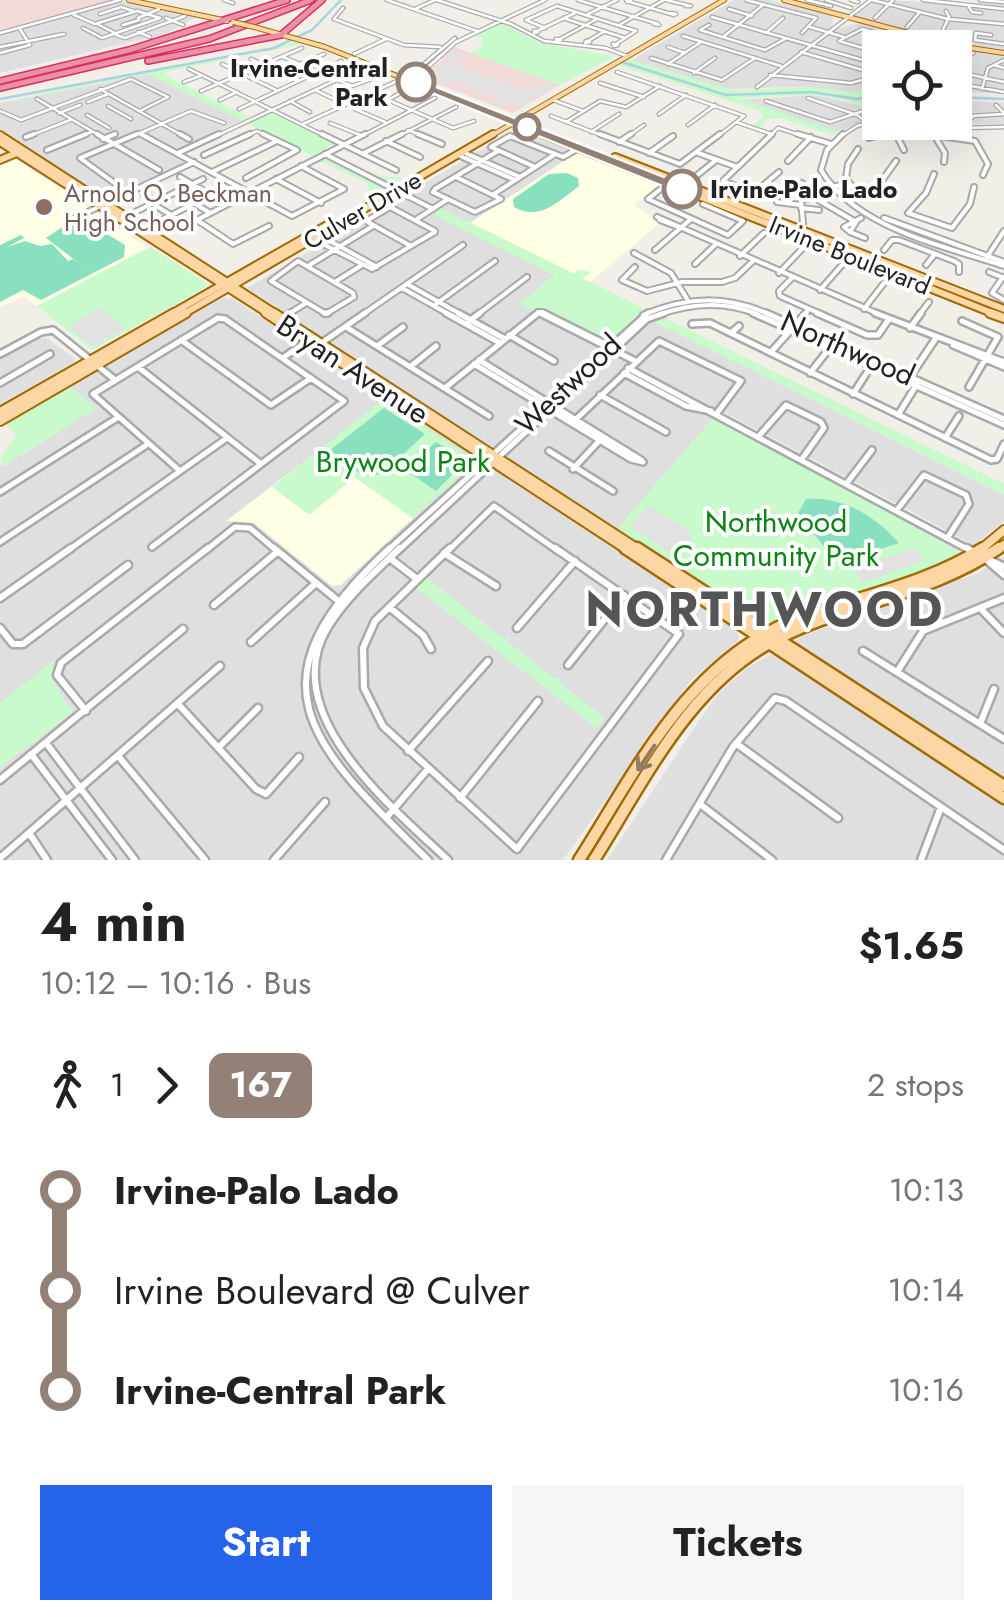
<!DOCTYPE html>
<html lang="en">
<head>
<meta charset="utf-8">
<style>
	:root { --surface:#fff; --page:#f6f6f6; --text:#222; --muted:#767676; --accent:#2563eb }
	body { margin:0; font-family:Jost,sans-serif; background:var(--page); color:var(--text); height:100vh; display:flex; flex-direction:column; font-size:38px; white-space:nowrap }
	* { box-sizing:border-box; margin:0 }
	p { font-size:32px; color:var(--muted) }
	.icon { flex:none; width:55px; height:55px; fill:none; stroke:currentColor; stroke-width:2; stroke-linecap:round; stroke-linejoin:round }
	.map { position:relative; height:860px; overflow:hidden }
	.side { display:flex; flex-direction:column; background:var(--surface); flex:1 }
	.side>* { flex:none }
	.badge { padding:0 20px; border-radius:15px; font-size:35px; line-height:65px }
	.tools { position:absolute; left:862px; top:30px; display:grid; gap:20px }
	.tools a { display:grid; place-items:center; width:110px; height:110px; border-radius:0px; background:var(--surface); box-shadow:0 10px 40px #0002; font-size:50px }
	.map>.badge { position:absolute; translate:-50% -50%; box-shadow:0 0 0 5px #fff }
	.legs { display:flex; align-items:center; gap:15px; height:110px; padding:0 40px; font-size:32px }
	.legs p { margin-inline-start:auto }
	.summary { display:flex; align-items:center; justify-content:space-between; height:170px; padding:0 40px }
	h1 { font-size:55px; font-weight:700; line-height:75px }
	.primary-button { display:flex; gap:20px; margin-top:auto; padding:20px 40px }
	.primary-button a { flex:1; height:115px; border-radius:0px; background:var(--accent); color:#fff; font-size:40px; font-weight:700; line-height:115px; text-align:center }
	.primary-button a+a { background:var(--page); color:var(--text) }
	ul { padding:0 40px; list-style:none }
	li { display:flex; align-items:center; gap:35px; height:100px; font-size:38px }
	li i { display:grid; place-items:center; width:15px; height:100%; margin:0 12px; background:currentColor }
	li i::after { content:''; width:25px; height:25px; margin:-12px; border:8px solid; border-radius:50%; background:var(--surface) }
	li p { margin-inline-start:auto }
	li:first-child i { background:linear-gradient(#0000 50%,currentColor 0) }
	li:last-child i { background:linear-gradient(currentColor 50%,#0000 0) }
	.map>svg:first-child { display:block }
</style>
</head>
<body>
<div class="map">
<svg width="1004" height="860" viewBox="0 0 1004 860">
	<rect width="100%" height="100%" fill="#f2efe9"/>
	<path fill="#e0dfdf" d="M 734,0 L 769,0 L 829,15 L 834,19 L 831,25 L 840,28 L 859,23 L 1004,55 L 1004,94 L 955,91 L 955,48 L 880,48 L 880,88 L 850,92 L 796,87 L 726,89 L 632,60 Z
		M 877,0 L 1004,4 L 1004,50 L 957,43 L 854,16 Z
		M 124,1 L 197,17 L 165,34 L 0,73 L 0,35 Z
		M 148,74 L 242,120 L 171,154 L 186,164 L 117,196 L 104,197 L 0,129 L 0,103 Z
		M 819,95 L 852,104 L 880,97 L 880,118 L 835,132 L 737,100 Z
		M 955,100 L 1004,103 L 1004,125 L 936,123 L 955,122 Z
		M 517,129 L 576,153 L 470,223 L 440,208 L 555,275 L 521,304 L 613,357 L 652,321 L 1004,495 L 1004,521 L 974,545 L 720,410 L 607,541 L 737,631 L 739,640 L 690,681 L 563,860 L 0,860 L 0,463 L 4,466 L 96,408 L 69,386 L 222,298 L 232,298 L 297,341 L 311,329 L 247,288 Z
		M 46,338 L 76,359 L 74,362 L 0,404 L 0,357 L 31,340 Z
		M 1004,556 L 1004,860 L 607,860 L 700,719 L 719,693 L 747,668 L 805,635 L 978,573 Z"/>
	<path fill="#f2dad9" d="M 0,0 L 118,0 L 0,32 Z
		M 452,46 L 560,85 L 513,113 L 417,76 L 439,63 Z"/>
	<path fill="#ffffe5" d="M 578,152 L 662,183 L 634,205 L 661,222 L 590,282 L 470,223 Z
		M 13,160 L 18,160 L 148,248 L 37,306 L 24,296 L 0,307 L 0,166 Z
		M 318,451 L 413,518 L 341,585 L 332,586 L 254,523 L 226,521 Z"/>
	<path fill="#c8facc" d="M 501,23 L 540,43 L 615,56 L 560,85 L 471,53 L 481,48 L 483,39 L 473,35 Z
		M 300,40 L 308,43 L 165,72 L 168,77 L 255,120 L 274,113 L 336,143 L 319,153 L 323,155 L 336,149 L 335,156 L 380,176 L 403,178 L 372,195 L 368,193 L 369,184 L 325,163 L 311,162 L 317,158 L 148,74 L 0,103 L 96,81 L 263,52 Z
		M 629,59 L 733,90 L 811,87 L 850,92 L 880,88 L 880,97 L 875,97 L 880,105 L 876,111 L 880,117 C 843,87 785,97 738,98 L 838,132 L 834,136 L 780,118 L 768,119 L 758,128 L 752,126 L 764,116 L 760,111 L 618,65 Z
		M 440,208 L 575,274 L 577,270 L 591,272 L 582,278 L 647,310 L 613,339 L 605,340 L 549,311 L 534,311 L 520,304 L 554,275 L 431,214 Z
		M 150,247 L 207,283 L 206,287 L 92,350 L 37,306 Z
		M 659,315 L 1004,484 L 1004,495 L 652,321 Z
		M 70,387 L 97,408 L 3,466 L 0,460 L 16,435 L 6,424 Z
		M 384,399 L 473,459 L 474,463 L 413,518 L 355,477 L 309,515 L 272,487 Z
		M 714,417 L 957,546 L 958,557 L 770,625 L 763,623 L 617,529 Z
		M 426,577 L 501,637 L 510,638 L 508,642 L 553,677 L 560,678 L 559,682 L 605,718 L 598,729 L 415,587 Z
		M 54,660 L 52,680 L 73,712 L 0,768 L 0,703 Z"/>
	<path fill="#88e0be" d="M 567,173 L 578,178 L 579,186 C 559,201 539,222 514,207 L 513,199 L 549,174 Z
		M 87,222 L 125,245 L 124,257 L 41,300 L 23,290 L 0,302 L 0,245 L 21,235 L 24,238 L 7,247 L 25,241 L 40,246 L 52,244 L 68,261 L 73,259 L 84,267 L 46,238 L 67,224 Z
		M 384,408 L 425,434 L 382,474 L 364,476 L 329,451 Z
		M 436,442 L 451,451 L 458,462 L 456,471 L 436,491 L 404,469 Z
		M 806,499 C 843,496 875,516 899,543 L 842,562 L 835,561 L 798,513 Z"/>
	<path fill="#e2e2e2" d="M 454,51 L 466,54 L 450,63 L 524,91 L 546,83 L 555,87 L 540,96 L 527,96 L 534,100 L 523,106 L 508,103 L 501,107 L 490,102 L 497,98 L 486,93 L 473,96 L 480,91 L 456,81 L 444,85 L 430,80 L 437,74 L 429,70 L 447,60 L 446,55 Z
		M 96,309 L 104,310 L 113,317 L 111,319 L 125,326 L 123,331 L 92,346 L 68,327 Z
		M 648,506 L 689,531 L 691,539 L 678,557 L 630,527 Z
		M 915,548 L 925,560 L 863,583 L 855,573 L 856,567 Z"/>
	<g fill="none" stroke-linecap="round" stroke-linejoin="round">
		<path stroke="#aad3df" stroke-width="2.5" d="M 622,62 L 726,95 L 811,92 L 857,99 L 880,94
			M 955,97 L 1004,99
			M 0,99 L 274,48 L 312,30 L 341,0"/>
		<g stroke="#a9a9a9" stroke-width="5">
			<path id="minor-far3" d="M 224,0 L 233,3
				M 387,0 L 477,31
				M 437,0 L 511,24 L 544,41 L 605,48 L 627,56
				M 578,0 L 655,23
				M 626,0 L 631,1 L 627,2 Z
				M 666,0 L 691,6 L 686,6
				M 746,0 L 816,18 L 802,33
				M 807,0 L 831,6
				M 826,0 L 851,8
				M 851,0 L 858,2
				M 872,0 L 948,19 L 1004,24
				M 923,0 L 1004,9
				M 980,0 L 1004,2
				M 630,2 L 671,14
				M 968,5 L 972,12 L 981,13
				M 343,8 L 334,19 L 404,45 L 440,47
				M 415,9 L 435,0
				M 729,9 L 752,16
				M 671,13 L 676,14 L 673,15 Z
				M 100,14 L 121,7 L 133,11
				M 588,14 L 617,0
				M 74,15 L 95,24 L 137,11 L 160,18 L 102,38 L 83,28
				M 712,17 L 880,65
				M 138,18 L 159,9
				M 166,18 L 183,25
				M 563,18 L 625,38
				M 875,18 L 893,0
				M 657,23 L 659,25 L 654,24 Z
				M 97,24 L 115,33
				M 123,25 L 139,20
				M 619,25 L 664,0
				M 709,25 L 700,30 L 765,50 L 785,39
				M 810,27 L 844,37
				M 907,27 L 920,12
				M 545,28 L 526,20 L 557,6 L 636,31
				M 534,31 L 537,31 L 538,32 L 534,33 Z
				M 537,31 L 575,13
				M 138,32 L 150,37
				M 0,33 L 120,0
				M 766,33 L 783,18
				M 116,35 L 125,38 L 185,16
				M 991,35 L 976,33 L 975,40 L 1004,44
				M 683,36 L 781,66
				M 940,36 L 949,17 L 946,11
				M 723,37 L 763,5
				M 556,39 L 560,39 L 561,40 L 556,41 Z
				M 560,39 L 597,19
				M 586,41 L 590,42 L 585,43 Z
				M 588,41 L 605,31
				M 839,41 L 862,29 L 911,42 L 906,48
				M 839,41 L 880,53
				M 613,44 L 618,45 L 614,46 Z
				M 616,44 L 636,31
				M 0,47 L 64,34
				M 668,47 L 685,53
				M 801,52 L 880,75
				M 0,53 L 30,45 L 20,29
				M 973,53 L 962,61 L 958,72 L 1004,82
				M 354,54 L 386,39
				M 283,57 L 352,86 L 377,77
				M 651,58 L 722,80 L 755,58
				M 251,59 L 299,81
				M 222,64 L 278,91
				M 300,64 L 324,54
				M 668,64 L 701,42
				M 994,65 L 1004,68
				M 189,69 L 327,137
				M 418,69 L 455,38
				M 617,72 L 744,116 L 717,137
				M 694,73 L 715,58
				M 770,75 L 851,83 L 880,75
				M 184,82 L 200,76
				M 600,83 L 644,97
				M 955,83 L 1004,92
				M 757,87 L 871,0
				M 409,88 L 388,100 L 453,128 L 474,121
				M 100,89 L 185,137
				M 982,89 L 988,68 L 1004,60
				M 315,90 L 336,100
				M 201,91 L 302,48
				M 808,98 L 857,115 L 881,132
				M 37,99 L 102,137
				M 220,100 L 237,92
				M 553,100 L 583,111
				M 290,101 L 310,112
				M 766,101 L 830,122 L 866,110
				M 88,102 L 108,94
				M 962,103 L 972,118
				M 996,105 L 1004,113
				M 108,106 L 131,119
				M 239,109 L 341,61
				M 355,109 L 385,122
				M 0,111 L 21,120 L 131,79 L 168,97 L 140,111
				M 59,113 L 80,105
				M 659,114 L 686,95
				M 87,115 L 109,128
				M 551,116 L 606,137
				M 955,117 L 1004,114
				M 566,122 L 600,101 L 626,107 L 660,86
				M 736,122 L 771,134
				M 926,122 L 963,128 L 1004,127
				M 330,123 L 360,135
				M 303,124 L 428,67 L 456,42 L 545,0
				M 688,125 L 715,105
				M 408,130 L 424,137
				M 591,132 L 619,114
				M 139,133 L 146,137
				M 27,137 L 70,120
				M 80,137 L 91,132
				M 109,137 L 115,134
				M 131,137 L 191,111 L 224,123
				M 214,137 L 360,69
				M 245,137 L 257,131 L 269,137
				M 360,137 L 435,98
				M 397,137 L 456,107
				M 627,137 L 644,125
				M 769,137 L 778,128 L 806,137
				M 840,137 L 857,126 L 880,120
				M 874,137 L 894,131 L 897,137
				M 935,137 L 945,137"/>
		</g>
		<g stroke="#a9a9a9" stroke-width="8">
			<path id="minor-far2" d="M 97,134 L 159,170
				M 141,134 L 292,216 L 344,189 L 301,166
				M 180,134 L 189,139
				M 322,134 L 396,170
				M 418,134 L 442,144
				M 600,134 L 680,164 L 720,134
				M 772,134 L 723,181 L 754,193 L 779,172
				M 798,134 L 831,144
				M 843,134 L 827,150 L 821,170 C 855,228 944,246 1004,266
				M 896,134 L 904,150
				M 26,137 L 34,134
				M 869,138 L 883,134
				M 103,139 L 115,134
				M 386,141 L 420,157
				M 619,142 L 631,134
				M 858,149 L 848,164 L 846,178 L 854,189 L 871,196 L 896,161
				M 47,150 L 86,134
				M 463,152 L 520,177
				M 178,153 L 219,134
				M 364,153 L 402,134
				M 649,153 L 673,136
				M 698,153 L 737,167
				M 325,154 L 433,209
				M 204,155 L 250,134
				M 458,155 L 515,180
				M 788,161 L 811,137
				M 944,162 L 945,153 L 934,135 L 975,141 L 988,164 L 983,175
				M 535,167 L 491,147 L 510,136 L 563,157 L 579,148
				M 212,172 L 277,141
				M 934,174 L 926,193 L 908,213 L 952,228 L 970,204 L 974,187
				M 180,177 L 223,202
				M 456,177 L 501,199 L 475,212 L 433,192 L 435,189 L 498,151
				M 246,178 L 297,150 L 263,134
				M 276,179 L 321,203
				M 802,183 L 820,201 L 856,222 L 850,232 L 865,238
				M 686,184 L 715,161
				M 120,187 L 80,158 L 137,134
				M 829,187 L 850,184
				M 662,188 L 648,199 L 728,235 L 743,221 L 703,204
				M 176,192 L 210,213
				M 494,194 L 554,155
				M 144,195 L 156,202
				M 193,202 L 220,189
				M 777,202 L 801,205
				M 153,204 L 184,223
				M 390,207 L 435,231 L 435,232 L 411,246 L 366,221 Z
				M 801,208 L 819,210
				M 133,213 L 203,179
				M 657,217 L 881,315
				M 75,218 L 194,162
				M 884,218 L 1004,262
				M 417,219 L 448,199
				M 660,220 L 681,228
				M 803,223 L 801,200 L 826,194
				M 152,225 L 195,203
				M 269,226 L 233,244 L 197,220 L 365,134
				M 850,232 L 844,227 L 861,218
				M 319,235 L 377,267
				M 313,239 L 372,269 L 411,246
				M 655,250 L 691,219
				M 884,250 L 892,240 L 899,240 L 954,261 L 959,264 L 959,272
				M 634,253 L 671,273 L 687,299
				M 740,256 L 764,233
				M 987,257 L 1004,231
				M 298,261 L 353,293 L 354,297 L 326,314 L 271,281 Z
				M 695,264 L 715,245
				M 926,265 L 935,254
				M 308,266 L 373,226
				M 635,267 L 622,280 L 647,291 L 682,282 L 722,282 L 735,278 L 753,261
				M 989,272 L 1004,278
				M 779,273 L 802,249
				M 1003,277 L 992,293 L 1004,300
				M 792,278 L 779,291 L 780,296 L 823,315
				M 335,282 L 362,265
				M 407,284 L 462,315
				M 402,288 L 450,315
				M 820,290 L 842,265
				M 436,304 L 495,261
				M 864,309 L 884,283
				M 539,312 L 545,315
				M 542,312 L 548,315
				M 287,315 L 306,303
				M 362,315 L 463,245
				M 477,315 L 527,277
				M 535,315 L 539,312
				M 643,315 C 687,296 727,295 771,315
				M 658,315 C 691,303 725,300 759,315
				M 804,315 L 808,310
				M 919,315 L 929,302"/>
		</g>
		<g stroke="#a9a9a9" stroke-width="10">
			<path id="minor-far1" d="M 324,313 L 328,313
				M 446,313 L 500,343
				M 458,313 L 505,339
				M 540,313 L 635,361
				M 543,313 L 611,347
				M 753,313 L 1004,425
				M 766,313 L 1004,419
				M 817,313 L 867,335 L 878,335 L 889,319
				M 875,313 L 1004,362
				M 284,317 L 291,313
				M 962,321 L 998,337 L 969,387
				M 468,322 L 480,313
				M 692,324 L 710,323 L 991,460 L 997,459 L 1004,444
				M 346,327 L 489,416
				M 910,328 L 921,313
				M 731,333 L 739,326
				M 509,335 L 554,361
				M 181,340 L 271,405 L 311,378
				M 320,344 L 365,313
				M 953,345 L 1004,367
				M 377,346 L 403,327
				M 771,352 L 806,313
				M 0,354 L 41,332 L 53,330 L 114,379
				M 284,357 L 308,341
				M 479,360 L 641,460
				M 474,364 L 631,459 L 643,462
				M 138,367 L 261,464
				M 410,367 L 436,346
				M 628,368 L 971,551
				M 624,373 L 686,406 L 711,411
				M 810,373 L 825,354
				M 910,377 L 936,338
				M 0,383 L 50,354
				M 445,388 L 538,313
				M 853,394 L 866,374
				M 600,395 L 666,432
				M 898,415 L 917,384
				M 572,423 L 659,341 L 741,381 L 717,413
				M 759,436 L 786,405 L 821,422 L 824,428 L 802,459
				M 945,438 L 959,416
				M 549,451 L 613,491
				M 573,469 L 599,441
				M 847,483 L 872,450
				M 0,492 L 117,418
				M 897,510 L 924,475 L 966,495 L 969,504 L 948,537
				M 0,542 L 148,444
				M 152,547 L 344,401 L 225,319 L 218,318 L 93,394 L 180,471
				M 67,551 L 227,438
				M 205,551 L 235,527 L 250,528 L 277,551
				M 387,551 L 648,313
				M 398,551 L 647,319 L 664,313
				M 448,551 L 494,506 L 558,551"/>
		</g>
		<g stroke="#a9a9a9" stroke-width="11">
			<path id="minor" d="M 274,548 L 336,599
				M 390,548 C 243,683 310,744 428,860
				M 400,548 C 374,573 347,596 328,627 C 275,713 393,808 448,860
				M 450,548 L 375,621 L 363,648 L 364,688 L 383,726 L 517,849 L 679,634 L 555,548
				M 967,548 L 974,552
				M 444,553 L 496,586
				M 984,557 L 1004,567
				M 391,559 L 417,579
				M 988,561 L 1004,575
				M 0,598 L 71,548
				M 214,605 L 277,552
				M 389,607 L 423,635 L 431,649
				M 981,609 L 1004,633
				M 0,628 L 13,644 L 23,644 L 128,565
				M 517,628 L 575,561
				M 251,642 L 315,584
				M 863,651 L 1004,739
				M 568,665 L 624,595
				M 897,672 L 923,631 L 1004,598
				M 178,704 L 256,789 L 266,794 L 299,757
				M 86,711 L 57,675 L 61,663 L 208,548
				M 980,724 L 994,689
				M 46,743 L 135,860
				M 737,744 L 838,818
				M 219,747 L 258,708
				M 408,751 L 488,661
				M 31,754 L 112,860
				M 119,757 L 205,860
				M 0,780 L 183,629
				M 460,798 L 538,701
				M 700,804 L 772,860
				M 386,818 L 428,769
				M 29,833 L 47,860
				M 0,858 L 220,666
				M 274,860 L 325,802
				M 666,860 L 733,747 L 775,698 L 786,701 L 1004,850
				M 921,860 L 941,807"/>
		</g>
		<g stroke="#a06b00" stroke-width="6">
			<path id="major-far3" d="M 129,0 L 227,21
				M 784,0 L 957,46 L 1004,53
				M 254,27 L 325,47 L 549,137
				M 489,137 L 724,0"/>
		</g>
		<g stroke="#a06b00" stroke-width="10">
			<path id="major-far2" d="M 543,134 L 997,315
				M 0,135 L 278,315
				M 0,142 L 270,315
				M 615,157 L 1004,309
				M 0,160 L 19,152
				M 169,315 L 332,222
				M 182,315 L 493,134"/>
		</g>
		<g stroke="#a06b00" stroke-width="12">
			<path id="major-far1" d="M 266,313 L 629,551
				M 274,313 L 641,551
				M 990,313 L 1004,318
				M 0,412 L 174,313
				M 0,421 L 186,313
				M 979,551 L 1004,530
				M 996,551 L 1004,545"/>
		</g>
		<g stroke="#a06b00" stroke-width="15">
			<path id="major" d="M 625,548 L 1004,798
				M 637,548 L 1004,786
				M 579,860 C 637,769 690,659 797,619 C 859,596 926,584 983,548
				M 594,860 C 644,781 691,681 779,638 C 851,602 932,594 999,548"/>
		</g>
		<g stroke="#dc2a67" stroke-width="8">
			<path id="highway" d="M 148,61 L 281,35 L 322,0
				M 0,81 L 129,50 L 287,0
				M 0,88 L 209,39 L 311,0"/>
		</g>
		<use href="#minor-far3" stroke="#fff" stroke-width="2.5"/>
		<use href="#minor-far2" stroke="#fff" stroke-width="4"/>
		<use href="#minor-far1" stroke="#fff" stroke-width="5"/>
		<use href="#minor" stroke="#fff" stroke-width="6"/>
		<use href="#major-far3" stroke="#fcd6a4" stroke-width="4"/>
		<use href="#major-far2" stroke="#fcd6a4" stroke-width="6"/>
		<use href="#major-far1" stroke="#fcd6a4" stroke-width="8"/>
		<use href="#major" stroke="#fcd6a4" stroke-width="10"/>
		<use href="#highway" stroke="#e892a2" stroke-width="5"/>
		<g stroke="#a06b00" stroke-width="6" stroke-linecap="butt">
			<path id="major-bridge" d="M 233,22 L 254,27"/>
		</g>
		<use href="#major-bridge" stroke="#fcd6a4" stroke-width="4"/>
	</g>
	<defs><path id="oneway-shaft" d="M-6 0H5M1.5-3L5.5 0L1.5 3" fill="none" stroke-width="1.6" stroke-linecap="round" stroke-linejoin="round" transform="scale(2.5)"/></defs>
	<use stroke="#8f7c63" href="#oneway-shaft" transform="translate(646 758) rotate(124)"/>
	<path fill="#938177" stroke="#fff" stroke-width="2.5" d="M 416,79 L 687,186 L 689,189 L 677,192 L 412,85 Z"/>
	<g fill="#fff" stroke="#938177" stroke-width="5">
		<circle cx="416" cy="82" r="18"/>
		<circle cx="527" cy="127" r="12"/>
		<circle cx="682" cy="189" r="18"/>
	</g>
	<circle fill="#8d6e63" stroke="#fff" stroke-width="4" cx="44" cy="207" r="10"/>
	<g text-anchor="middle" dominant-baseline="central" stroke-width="8" stroke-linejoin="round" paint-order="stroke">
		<g font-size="25" font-weight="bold" fill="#222" stroke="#fff" text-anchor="end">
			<text x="388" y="68">Irvine-Central<tspan x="388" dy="29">Park</tspan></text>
			<text x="710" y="189" text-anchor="start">Irvine-Palo Lado</text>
		</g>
		<g font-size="25" fill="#785e54" stroke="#fff" text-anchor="start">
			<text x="64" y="193">Arnold O. Beckman<tspan x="64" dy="29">High School</tspan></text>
		</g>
		<g font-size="25" fill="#222" stroke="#fff">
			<text transform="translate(362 210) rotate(-30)">Culver Drive</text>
			<text transform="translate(850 255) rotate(22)">Irvine Boulevard</text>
		</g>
		<g font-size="30" fill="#222" stroke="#fff">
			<text transform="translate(848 348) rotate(24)">Northwood</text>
			<text transform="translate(353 369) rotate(33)">Bryan Avenue</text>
			<text transform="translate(568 384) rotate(-43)">Westwood</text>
		</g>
		<g font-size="30" fill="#0c8416" stroke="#fff">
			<text x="403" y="461">Brywood Park</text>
			<text x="776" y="521">Northwood<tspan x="776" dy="34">Community Park</tspan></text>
		</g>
		<g font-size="48" font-weight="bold" letter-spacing="2.5" fill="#555" stroke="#fff">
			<text x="765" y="609">NORTHWOOD</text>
		</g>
	</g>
</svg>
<div class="tools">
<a><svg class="icon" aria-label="locate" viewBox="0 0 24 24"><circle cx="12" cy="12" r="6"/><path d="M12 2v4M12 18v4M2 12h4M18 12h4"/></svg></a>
</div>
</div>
<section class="side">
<div class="summary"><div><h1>4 min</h1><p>10:12 – 10:16 · Bus</p></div><b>$1.65</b></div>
<div class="legs"><svg class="icon" aria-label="walk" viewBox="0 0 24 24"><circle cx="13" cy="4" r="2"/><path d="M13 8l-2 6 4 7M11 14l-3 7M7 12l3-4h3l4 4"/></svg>1<svg class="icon" aria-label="forward" viewBox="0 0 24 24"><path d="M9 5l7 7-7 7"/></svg><b class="badge" style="background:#938177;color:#fff">167</b><p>2 stops</p></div>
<ul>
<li><i style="color:#938177"></i><b>Irvine-Palo Lado</b><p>10:13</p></li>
<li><i style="color:#938177"></i><span>Irvine Boulevard @ Culver</span><p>10:14</p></li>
<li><i style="color:#938177"></i><b>Irvine-Central Park</b><p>10:16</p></li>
</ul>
<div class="primary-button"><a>Start</a><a>Tickets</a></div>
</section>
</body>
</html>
